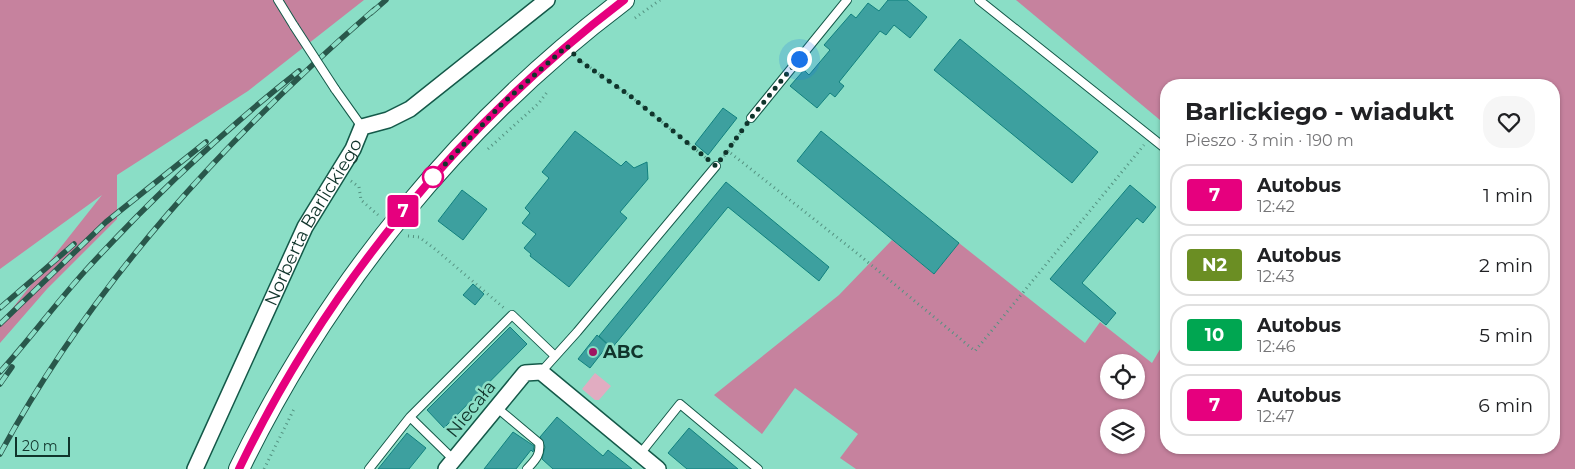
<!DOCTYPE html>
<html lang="pl">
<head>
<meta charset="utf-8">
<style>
	:root { --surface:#fff; --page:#f6f6f6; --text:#202124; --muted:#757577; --line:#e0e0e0 }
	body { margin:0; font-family:Montserrat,sans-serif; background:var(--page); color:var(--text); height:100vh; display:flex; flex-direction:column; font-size:19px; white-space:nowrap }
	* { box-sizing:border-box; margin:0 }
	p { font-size:16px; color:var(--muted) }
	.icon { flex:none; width:28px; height:28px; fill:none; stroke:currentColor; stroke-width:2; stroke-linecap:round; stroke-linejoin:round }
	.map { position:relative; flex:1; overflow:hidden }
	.sheet { position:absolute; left:1160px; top:79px; width:400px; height:375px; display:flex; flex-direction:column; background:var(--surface); border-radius:20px; box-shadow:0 1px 4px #0004 }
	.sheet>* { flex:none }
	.badge { padding:0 10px; border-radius:4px; font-size:18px; line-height:32px }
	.controls { position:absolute; left:1100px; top:354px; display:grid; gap:10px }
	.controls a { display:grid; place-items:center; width:45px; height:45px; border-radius:50%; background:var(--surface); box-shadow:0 1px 4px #0004; font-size:25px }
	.scale { position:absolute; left:15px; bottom:12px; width:55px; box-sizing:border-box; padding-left:5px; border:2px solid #10342b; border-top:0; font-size:14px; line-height:18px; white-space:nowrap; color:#10342b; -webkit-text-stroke:4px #8adec6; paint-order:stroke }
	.you { position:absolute; width:25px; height:25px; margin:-12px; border:4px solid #fff; border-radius:50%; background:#1a73e8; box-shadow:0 0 0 8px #1a73e833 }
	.map>.badge { position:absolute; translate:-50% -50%; box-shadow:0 0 0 2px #fff }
	.round { display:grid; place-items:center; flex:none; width:52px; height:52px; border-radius:20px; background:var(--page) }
	.head { display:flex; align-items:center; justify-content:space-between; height:85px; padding:0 25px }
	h1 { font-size:24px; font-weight:700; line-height:38px }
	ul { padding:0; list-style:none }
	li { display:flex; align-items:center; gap:15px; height:62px; margin:0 10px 8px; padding:0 15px; border:2px solid var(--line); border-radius:20px }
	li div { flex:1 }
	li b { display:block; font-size:19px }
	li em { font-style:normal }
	li .badge { min-width:55px; font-weight:700; text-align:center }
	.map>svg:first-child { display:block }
</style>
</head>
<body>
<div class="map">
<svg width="1575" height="469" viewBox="0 0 1575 469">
	<rect width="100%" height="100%" fill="#8adec6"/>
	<path fill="#e1acc1" d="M 595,373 L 611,386 L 599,400 L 595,400 L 582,389 Z"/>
	<path fill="#c6829e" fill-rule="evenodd" d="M 0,0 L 364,0 L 248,91 L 117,175 L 117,219 L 47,289 L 0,343 L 0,324 L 102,195 L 0,269 Z
		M 1016,0 L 1575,0 L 1575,469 L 856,469 L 840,458 L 858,434 L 795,388 L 762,434 L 714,395 L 839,295 L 892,240 L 934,274 L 959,243 L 1085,343 L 1100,322 L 1152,363 L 1166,339 L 1166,448 L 1554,448 L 1554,85 L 1166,85 L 1166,125 ZM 1109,362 L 1136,362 L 1136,390 L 1109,390 ZM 1109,418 L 1136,418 L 1136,445 L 1109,445 Z"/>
	<path fill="#3da09f" stroke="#11807e" d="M 888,0 L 907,0 L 927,17 L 910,38 L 894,25 L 886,35 L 880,31 L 839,82 L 844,86 L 835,97 L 830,93 L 817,108 L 790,86 L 804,70 L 809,75 L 830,50 L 824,45 L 851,14 L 856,18 L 868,3 L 879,11 Z
		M 960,39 L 1098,152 L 1072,183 L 934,70 Z
		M 723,108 L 737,118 L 708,155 L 695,144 Z
		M 575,131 L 621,166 L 626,161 L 634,168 L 647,162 L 648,179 L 620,212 L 627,218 L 569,287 L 530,256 L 531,254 L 524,248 L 536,234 L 522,223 L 530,213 L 525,208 L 549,178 L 542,172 Z
		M 821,131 L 959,243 L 934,274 L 797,161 Z
		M 726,182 L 829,267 L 819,281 L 728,207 L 612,348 L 599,336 Z
		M 1130,185 L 1156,207 L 1143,223 L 1137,218 L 1082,283 L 1116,313 L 1106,325 L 1050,279 Z
		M 462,190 L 487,209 L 463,240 L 438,221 Z
		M 473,284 L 484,294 L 475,305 L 463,295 Z
		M 510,327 L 527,344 L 444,428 L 427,410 Z
		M 597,335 L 608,345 L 590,368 L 578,359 Z
		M 557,417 L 603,456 L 608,450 L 632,469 L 553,469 L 542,459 L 545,447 L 540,437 Z
		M 689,428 L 738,469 L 687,469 L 668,453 Z
		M 513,432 L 534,446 L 533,452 L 531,450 L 516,469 L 484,469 Z
		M 407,433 L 426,448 L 409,469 L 378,469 Z"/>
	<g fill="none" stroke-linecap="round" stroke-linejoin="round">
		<g stroke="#145949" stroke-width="10">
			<path id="lane" d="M 278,0 L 294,26
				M 979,0 L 1166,149
				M 335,89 L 362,127
				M 751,118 L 847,0
				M 541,372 L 577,332 L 716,166
				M 496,407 L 539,443 C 541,455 535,460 527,469
				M 410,417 L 454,460
				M 640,454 L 680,404 L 758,469
				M 369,469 L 410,417 L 512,315 L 555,356"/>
		</g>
		<g stroke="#145949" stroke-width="18">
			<g id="street">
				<path id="s1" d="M 195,469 L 305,227 L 353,149 L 362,127 L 388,120 L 410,109 L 547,0"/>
				<path d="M 446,469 L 525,373 L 541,372 L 658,469"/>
			</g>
		</g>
		<g stroke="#145949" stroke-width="22">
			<path id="secondary" d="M 239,469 C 328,285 461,123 624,0"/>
		</g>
		<path stroke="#549281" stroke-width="3" stroke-dasharray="1 4" stroke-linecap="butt" d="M 635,18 L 660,0
			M 578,59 L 629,95 L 706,158
			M 488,149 L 539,103 L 548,91
			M 728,151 L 745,126
			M 724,156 L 728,151 L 858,254 L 975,351 L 1144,145
			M 351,181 L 359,187 L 361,200 L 378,215
			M 408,236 L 419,237 L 435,249 L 504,308
			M 264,469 L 295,407"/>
		<use href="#lane" stroke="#fff" stroke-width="8"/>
		<use href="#street" stroke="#fff" stroke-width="15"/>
		<use href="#secondary" stroke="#fff" stroke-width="20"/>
		<g stroke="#29574b" stroke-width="5.5">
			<path id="rail" d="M 371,13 L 386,0
				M 0,308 L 74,244
				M 0,324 L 106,222 L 206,142
				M 0,372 C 30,339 56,303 86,270 C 150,200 224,130 299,71
				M 0,384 L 12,367
				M 0,454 C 93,282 228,136 375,9"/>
		</g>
		<use href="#rail" stroke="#8adec6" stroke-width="4" stroke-dasharray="11" stroke-linecap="butt"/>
		<g stroke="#145949" stroke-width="10" stroke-linecap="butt">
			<path id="lane-bridge" d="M 294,26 L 335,89"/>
		</g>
		<use href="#lane-bridge" stroke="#fff" stroke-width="8"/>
	</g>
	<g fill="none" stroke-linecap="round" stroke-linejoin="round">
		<g stroke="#fff" stroke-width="11">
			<path id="line" d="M 239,469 C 328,284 461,124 624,0"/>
		</g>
		<use href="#line" stroke="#e6007e" stroke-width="8"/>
		<path stroke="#10342b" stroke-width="5" stroke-dasharray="0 9" d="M 433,177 L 502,104 L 567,46 L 580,61 L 629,95 L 716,166 L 751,118 L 799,59"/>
	</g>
	<circle fill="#fff" stroke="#e6007e" stroke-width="2.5" cx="433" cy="177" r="10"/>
	<circle fill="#9f1562" stroke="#8adec6" stroke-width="2" cx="593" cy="352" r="5"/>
	<g text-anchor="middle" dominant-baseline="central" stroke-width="5" stroke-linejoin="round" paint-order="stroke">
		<g font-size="18" fill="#10342b" stroke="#8adec6">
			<text stroke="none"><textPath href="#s1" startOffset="274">Norberta Barlickiego</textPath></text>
			<text transform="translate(471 409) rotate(-51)">Niecała</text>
		</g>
		<g font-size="18" font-weight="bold" fill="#10342b" stroke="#8adec6" text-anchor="start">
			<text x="603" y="352">ABC</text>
		</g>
	</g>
</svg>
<div class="controls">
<a><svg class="icon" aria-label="locate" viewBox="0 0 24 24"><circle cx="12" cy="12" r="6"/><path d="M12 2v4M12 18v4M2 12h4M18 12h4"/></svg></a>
<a><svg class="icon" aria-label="layers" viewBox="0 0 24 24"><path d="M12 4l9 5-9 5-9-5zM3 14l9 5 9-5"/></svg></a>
</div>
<div class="scale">20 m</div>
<div class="you" style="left:799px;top:59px"></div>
<b class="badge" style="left:403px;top:211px;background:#e6007e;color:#fff">7</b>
<section class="sheet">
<div class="head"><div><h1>Barlickiego - wiadukt</h1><p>Pieszo · 3 min · 190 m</p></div><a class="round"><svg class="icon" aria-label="heart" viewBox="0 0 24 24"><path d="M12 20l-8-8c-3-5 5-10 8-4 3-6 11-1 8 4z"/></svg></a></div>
<ul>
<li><span class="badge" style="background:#e6007e;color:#fff">7</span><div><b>Autobus</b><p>12:42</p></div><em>1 min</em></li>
<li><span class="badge" style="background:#6b8e23;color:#fff">N2</span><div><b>Autobus</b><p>12:43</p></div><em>2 min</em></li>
<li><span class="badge" style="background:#00a651;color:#fff">10</span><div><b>Autobus</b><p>12:46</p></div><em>5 min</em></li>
<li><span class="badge" style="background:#e6007e;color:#fff">7</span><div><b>Autobus</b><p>12:47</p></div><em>6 min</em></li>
</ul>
</section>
</div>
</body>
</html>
